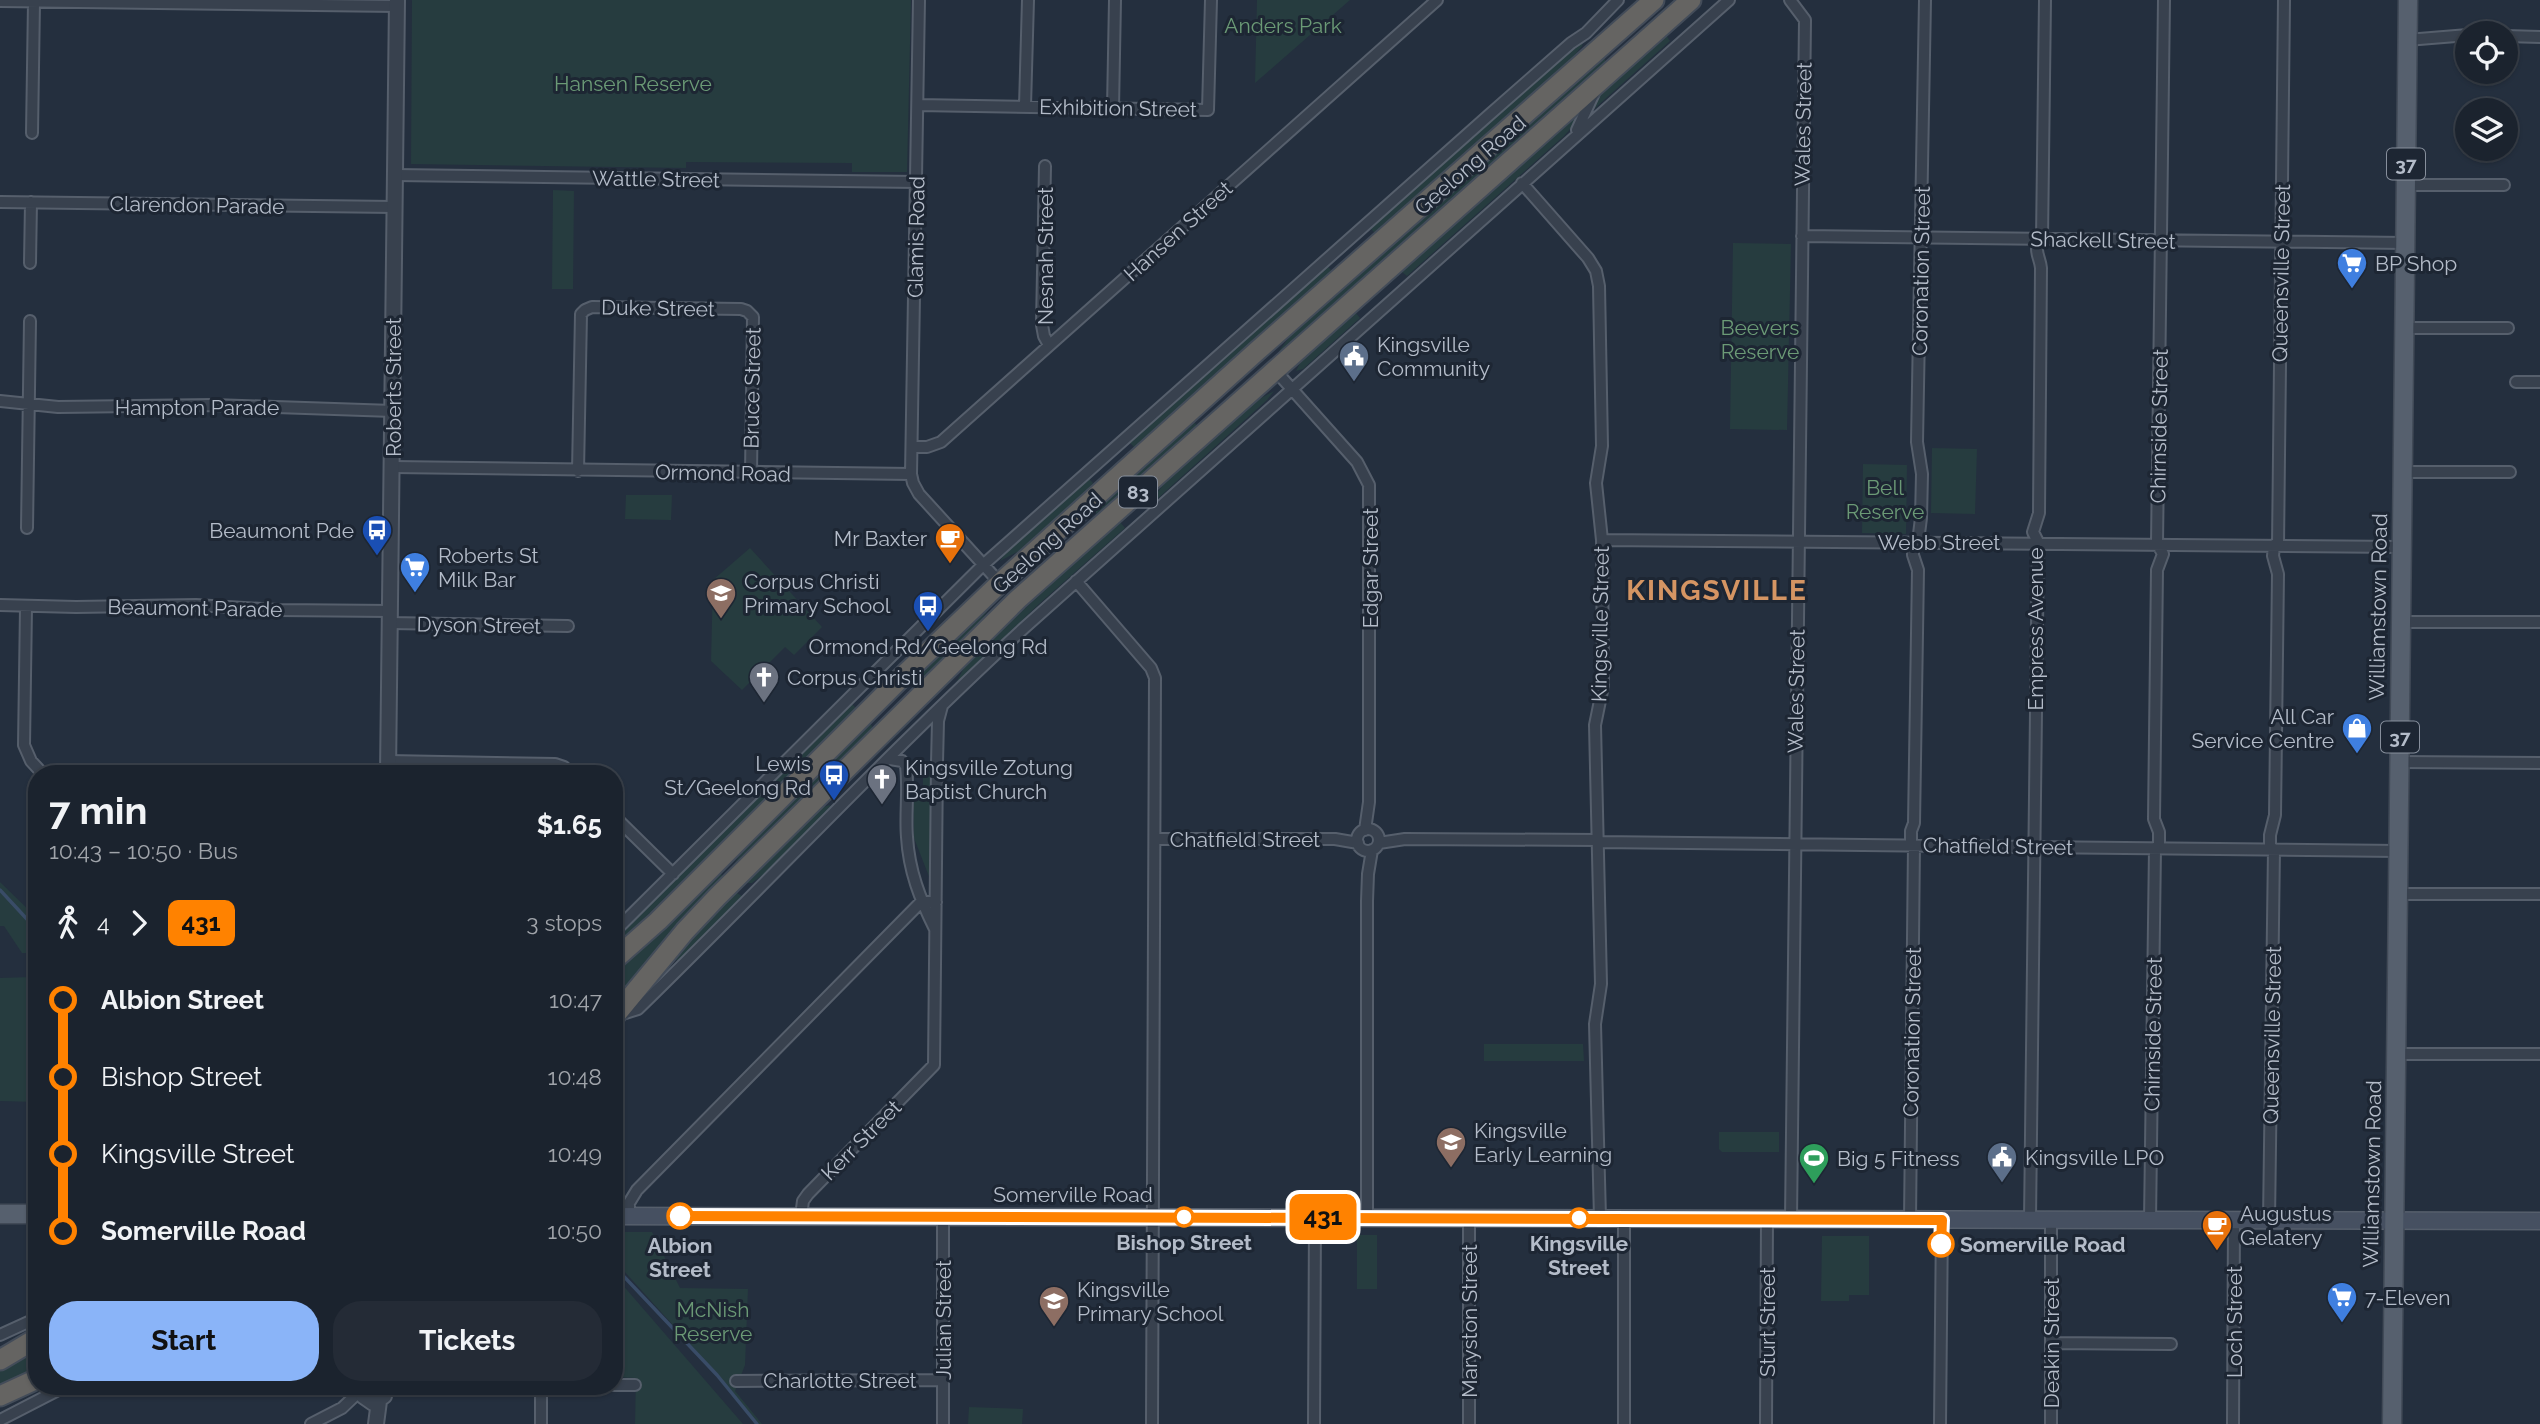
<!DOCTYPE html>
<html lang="en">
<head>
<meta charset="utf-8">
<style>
	:root { --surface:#1b232e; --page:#242b36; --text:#f1f3f6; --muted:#a0a4aa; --line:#39404a; --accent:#8ab4f8 }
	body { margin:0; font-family:Raleway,sans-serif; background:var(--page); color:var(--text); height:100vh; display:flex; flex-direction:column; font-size:26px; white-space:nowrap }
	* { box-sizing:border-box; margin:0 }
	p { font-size:23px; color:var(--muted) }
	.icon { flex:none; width:38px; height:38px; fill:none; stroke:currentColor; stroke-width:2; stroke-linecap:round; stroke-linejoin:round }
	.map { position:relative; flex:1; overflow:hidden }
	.sheet { position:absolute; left:28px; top:765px; width:595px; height:630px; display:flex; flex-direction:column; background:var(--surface); border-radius:28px; box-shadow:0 2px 5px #0004,0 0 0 2px var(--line) }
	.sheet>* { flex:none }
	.badge { padding:0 14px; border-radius:10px; font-size:24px; line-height:46px }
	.tools { position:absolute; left:2455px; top:21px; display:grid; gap:14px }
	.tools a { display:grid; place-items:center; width:63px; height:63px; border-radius:50%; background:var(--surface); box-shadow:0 2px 5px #0004,0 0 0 2px var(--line); font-size:35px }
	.map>.badge { position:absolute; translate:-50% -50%; box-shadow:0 0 0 4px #fff }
	.legs { display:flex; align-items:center; gap:10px; height:77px; padding:0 21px; font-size:23px }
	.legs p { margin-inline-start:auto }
	.head { display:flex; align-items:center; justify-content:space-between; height:119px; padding:0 21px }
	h1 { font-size:38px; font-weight:700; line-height:52px }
	.button { display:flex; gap:14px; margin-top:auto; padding:14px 21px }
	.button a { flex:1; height:80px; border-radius:28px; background:var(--accent); color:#111; font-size:28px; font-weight:700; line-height:80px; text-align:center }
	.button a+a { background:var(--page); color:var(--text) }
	ul { padding:0 21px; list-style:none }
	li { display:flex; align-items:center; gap:24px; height:77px; font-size:26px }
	li i { display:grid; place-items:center; width:10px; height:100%; margin:0 9px; background:currentColor }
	li i::after { content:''; width:18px; height:18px; margin:-9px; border:5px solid; border-radius:50%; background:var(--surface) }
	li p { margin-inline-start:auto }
	li:first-child i { background:linear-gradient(#0000 50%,currentColor 0) }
	li:last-child i { background:linear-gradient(currentColor 50%,#0000 0) }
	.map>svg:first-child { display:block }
</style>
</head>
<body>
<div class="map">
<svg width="2540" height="1424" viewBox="0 0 2540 1424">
	<rect width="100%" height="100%" fill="#242f3e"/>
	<path fill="#263c3f" d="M 412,0 L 911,0 L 907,172 L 852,172 L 852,163 L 686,162 L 686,168 L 411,164 Z
		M 1257,0 L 1350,0 L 1255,83 Z
		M 1666,35 L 1670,41 L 1594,109 L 1592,108 L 1607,87 Z
		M 1580,42 L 1583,42 L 1582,46 L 1564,68 L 1376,234 L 1370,228 Z
		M 1601,59 L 1605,59 L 1605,64 L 1281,352 L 1279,351 L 1293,332 Z
		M 1577,115 L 1573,126 L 1564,136 L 1407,276 L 1402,272 L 1419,255 Z
		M 553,190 L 574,191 L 573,289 L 552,289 Z
		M 1733,243 L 1791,244 L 1787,430 L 1730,429 Z
		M 1327,266 L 1331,270 L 1324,280 L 1138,446 L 1135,448 L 1130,443 Z
		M 1355,312 L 1360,318 L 1303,369 L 1296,371 L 1302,359 Z
		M 1274,391 L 1267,400 L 1156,500 L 1154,497 L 1169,477 L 1254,402 Z
		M 1195,423 L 1198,427 L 1122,494 L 1096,514 L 1093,510 L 1175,437 Z
		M 1932,448 L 1977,449 L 1975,514 L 1931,513 Z
		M 1863,464 L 1907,465 L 1906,534 L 1862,533 Z
		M 1089,479 L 1093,483 L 1086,492 L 1021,550 L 1000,561 L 1004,555 Z
		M 626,495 L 672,495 L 671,520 L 625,519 Z
		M 1120,522 L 1125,528 L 1039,604 L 956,683 L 968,660 Z
		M 750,548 L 822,627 L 794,655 L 785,647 L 742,690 L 711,661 L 713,580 Z
		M 993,602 L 979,624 L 924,679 L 919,677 L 919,673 Z
		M 852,704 L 857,709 L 614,948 L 614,940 Z
		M 870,721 L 873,730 L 734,864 L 744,849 Z
		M 931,764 L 930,879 L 914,838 L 913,787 L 923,786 L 923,765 Z
		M 829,805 L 833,808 L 769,870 L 752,883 L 745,883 L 813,814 L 821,808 Z
		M 720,871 L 723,878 L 614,1002 L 614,972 L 651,940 Z
		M 0,882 L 37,918 L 37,1102 L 0,1101 L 0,978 L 32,977 L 31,953 L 22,953 L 4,926 L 0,926 Z
		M 735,892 L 742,896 L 679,960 L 675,960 L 694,936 Z
		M 1484,1044 L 1583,1044 L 1584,1061 L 1484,1061 Z
		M 1719,1132 L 1779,1132 L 1779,1152 L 1722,1152 L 1719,1149 Z
		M 614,1232 L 652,1232 L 680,1288 L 748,1289 L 745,1365 L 735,1391 L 762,1424 L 759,1424 L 719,1376 L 614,1260 Z
		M 1357,1235 L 1377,1235 L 1377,1289 L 1357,1289 Z
		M 1822,1236 L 1869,1236 L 1869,1295 L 1849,1295 L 1849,1301 L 1821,1301 Z
		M 614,1275 L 743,1424 L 635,1424 L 636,1378 L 614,1377 Z
		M 33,1351 L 37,1356 L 37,1368 L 0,1386 L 0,1371 Z
		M 969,1407 L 1023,1409 L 1022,1424 L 968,1424 Z"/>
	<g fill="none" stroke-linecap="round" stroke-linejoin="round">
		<path stroke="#394c67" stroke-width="3.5" d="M 0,890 L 37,930
			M 614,1266 L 717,1375 L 757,1424"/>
		<g stroke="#565f6c" stroke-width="14">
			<path id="minor" d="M 1790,0 L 1805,20 L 1791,1219
				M 0,1 L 397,6
				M 2506,36 L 2540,37
				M 2407,40 L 2468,35
				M 918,105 L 1208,110 L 1211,0
				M 1025,106 L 1028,0
				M 1113,108 L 1115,0
				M 1577,130 L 1595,91
				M 32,133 L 34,2
				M 1045,166 L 1042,325 L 1044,336 L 1049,345
				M 395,175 L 917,182
				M 1522,183 L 1588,258 L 1596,271 L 1599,286 L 1602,446 L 1596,483 L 1602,540 L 1603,686 L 1595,725 L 1601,984 L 1595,1024 L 1600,1218
				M 2406,185 L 2504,185
				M 0,202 L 394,207
				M 1802,236 L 2405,243
				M 30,263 L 31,202
				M 2404,328 L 2508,328
				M 1274,369 L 1357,462 L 1369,485 L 1369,802 L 1365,830
				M 2516,382 L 2540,382
				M 0,401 L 58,407 L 213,405 L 393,411
				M 912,447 L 927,447 L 941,442 L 1437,0
				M 393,467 L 911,474 L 913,483 L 919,494 L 1000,583
				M 578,471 L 581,314 L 585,310 L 592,307 L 741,309 L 747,311 L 753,317 L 751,474
				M 2402,472 L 2510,472
				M 911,474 L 919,0
				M 27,528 L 30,321
				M 1602,540 L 2401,547
				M 1918,542 L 1921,518 L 1922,474 L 1917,442 L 1925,0
				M 2278,546 L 2284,0
				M 1076,581 L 1151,668 L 1155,678 L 1152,1424
				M 0,605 L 76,607 L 196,605 L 278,610 L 390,611
				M 26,607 L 24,745 L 31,761 L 43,774
				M 2401,622 L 2540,622
				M 390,623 L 568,626
				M 890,759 L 902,761 L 906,766 C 909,790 905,814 907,837 C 909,871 920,899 935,929
				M 388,761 L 555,764 L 564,767 L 571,774
				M 2399,762 L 2540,763
				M 614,816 L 673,874
				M1357 840a11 11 0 1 1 22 0a11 11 0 1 1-22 0Z
				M 1155,839 L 1335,839 L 1358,843
				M 1598,842 L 2398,851
				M 1379,843 L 1405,839 L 1598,840
				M 1911,845 L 1911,831 L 1914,823 L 1918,570 L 1913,555 L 1913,542
				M 2159,848 L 2159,832 L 2154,819 L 2157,570 L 2163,554 L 2157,543 L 2164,0
				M 2270,849 L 2270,835 L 2275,815 L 2278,574 L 2273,556 L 2274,545
				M 2397,894 L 2540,894
				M 614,932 L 983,565 L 1489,115 L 1571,43 L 1586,33 L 1618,0
				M 619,1015 L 638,1009 C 767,883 891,750 1024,628 L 1729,0
				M 2396,1054 L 2540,1054
				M 629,1216 L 629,1203 L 637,1190 L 921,902 L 936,902
				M 801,1216 L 803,1201 L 808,1194 L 934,1065 L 937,763 L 938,721 L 942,706
				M 1367,1218 L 1367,901 L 1368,874 L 1372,850
				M 1910,1220 L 1914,845
				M 2030,1220 L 2038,542 L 2033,532 L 2039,513 L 2041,268 C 2040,256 2032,250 2042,239 L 2045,0
				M 2150,1221 L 2155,848
				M 2269,1221 L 2274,849
				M 0,1335 L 37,1318
				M 2051,1343 L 2171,1344
				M 736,1381 L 943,1380
				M 614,1385 L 635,1385
				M 385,1393 L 399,1386
				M 0,1420 L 66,1386
				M 311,1424 L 342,1408 L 362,1389
				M 541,1424 L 541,1386
				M 943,1424 L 943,1217
				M 1314,1424 L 1315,1218
				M 1469,1424 L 1469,1218
				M 1624,1424 L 1624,1219
				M 1766,1424 L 1767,1219
				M 1940,1424 L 1942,1220
				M 2051,1424 L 2051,1220
				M 2233,1424 L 2234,1221"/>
		</g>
		<g stroke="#565f6c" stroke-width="18">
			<path id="tertiary" d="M 388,774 L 397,0
				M 363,1386 L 363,1396 L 373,1403 L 384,1396 L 384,1386
				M 376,1424 L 379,1401"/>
		</g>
		<g stroke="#565f6c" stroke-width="19">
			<path id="secondary" d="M 614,1216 L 2540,1221"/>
		</g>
		<g stroke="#414a57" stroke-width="21">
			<path id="primary" d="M 0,1214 L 37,1214
				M 2392,1424 L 2408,0"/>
		</g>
		<g stroke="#434c59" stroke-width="23">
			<path id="trunk" d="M 614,960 L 658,921 L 908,671 L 1000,583 L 1257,351 L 1654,0
				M 614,1017 L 685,931 L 717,897 L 1017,600 L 1691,0
				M 0,1360 L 37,1338
				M 0,1396 L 37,1379"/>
		</g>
		<use href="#minor" stroke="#38414e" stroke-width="10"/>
		<use href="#tertiary" stroke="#38414e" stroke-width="14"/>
		<use href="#secondary" stroke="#465061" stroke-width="16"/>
		<use href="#primary" stroke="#56606e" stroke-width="18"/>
		<use href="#trunk" stroke="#656462" stroke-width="19"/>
	</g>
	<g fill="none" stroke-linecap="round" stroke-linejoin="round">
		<g stroke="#fff" stroke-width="16">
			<path id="line-1" d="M 680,1216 L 1942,1220 L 1941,1244"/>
		</g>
		<use href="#line-1" stroke="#ff8200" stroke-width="10"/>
	</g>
	<defs>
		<g id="supermarket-pin" transform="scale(1.575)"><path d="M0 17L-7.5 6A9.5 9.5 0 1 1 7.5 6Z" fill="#3f7fe0" stroke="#1d2633"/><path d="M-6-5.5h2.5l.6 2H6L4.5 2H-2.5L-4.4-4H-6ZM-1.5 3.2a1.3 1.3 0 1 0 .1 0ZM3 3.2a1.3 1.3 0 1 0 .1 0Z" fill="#fff"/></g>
		<g id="civic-pin" transform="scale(1.575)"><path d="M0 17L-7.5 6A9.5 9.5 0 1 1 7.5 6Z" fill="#5c6f8a" stroke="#1d2633"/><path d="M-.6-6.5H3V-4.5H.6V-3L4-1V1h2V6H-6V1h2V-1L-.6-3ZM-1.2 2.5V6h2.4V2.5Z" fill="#fff"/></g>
		<g id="bus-pin" transform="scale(1.575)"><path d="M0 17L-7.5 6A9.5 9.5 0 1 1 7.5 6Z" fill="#1a4fb4" stroke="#1d2633"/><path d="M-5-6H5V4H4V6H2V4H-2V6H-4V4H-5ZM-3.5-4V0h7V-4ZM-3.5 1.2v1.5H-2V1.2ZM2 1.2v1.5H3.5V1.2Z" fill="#fff"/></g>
		<g id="cafe-pin" transform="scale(1.575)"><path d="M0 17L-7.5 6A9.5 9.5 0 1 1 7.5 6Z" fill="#e8710a" stroke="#1d2633"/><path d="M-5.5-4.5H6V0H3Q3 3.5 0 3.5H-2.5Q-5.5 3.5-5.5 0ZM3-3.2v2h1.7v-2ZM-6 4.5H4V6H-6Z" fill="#fff"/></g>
		<g id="school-pin" transform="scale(1.575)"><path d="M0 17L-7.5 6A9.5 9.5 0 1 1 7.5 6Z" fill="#8d6e63" stroke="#1d2633"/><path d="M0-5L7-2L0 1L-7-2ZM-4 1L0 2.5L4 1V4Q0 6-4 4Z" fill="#fff"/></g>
		<g id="church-pin" transform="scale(1.575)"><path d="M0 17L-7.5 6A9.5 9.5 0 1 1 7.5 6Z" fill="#6b7280" stroke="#1d2633"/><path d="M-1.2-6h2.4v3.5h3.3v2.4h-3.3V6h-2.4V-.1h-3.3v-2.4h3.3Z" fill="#fff"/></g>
		<g id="shop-pin" transform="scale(1.575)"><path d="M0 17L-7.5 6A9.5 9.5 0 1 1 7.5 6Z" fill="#3f7fe0" stroke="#1d2633"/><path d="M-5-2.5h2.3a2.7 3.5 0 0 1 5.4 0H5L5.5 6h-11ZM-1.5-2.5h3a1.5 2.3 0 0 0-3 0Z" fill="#fff"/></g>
		<g id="stadium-pin" transform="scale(1.575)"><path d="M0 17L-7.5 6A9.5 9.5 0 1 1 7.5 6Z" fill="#2e9e5b" stroke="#1d2633"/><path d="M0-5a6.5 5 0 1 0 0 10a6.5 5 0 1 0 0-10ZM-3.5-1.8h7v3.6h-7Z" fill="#fff"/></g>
	</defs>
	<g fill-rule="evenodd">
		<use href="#supermarket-pin" x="2352" y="263"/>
		<use href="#civic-pin" x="1354" y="356"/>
		<use href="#bus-pin" x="377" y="530"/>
		<use href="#cafe-pin" x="950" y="538"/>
		<use href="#supermarket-pin" x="415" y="567"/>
		<use href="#school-pin" x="721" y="593"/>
		<use href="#bus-pin" x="928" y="606"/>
		<use href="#church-pin" x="764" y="677"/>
		<use href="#shop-pin" x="2357" y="728"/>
		<use href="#bus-pin" x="834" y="775"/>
		<use href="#church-pin" x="882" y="779"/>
		<use href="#school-pin" x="1451" y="1142"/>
		<use href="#civic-pin" x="2002" y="1157"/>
		<use href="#stadium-pin" x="1814" y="1158"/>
		<use href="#cafe-pin" x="2217" y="1225"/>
		<use href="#supermarket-pin" x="2342" y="1297"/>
		<use href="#school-pin" x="1054" y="1301"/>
	</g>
	<g fill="#fff" stroke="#ff8200" stroke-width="3.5">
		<circle cx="680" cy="1216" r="12"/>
		<circle cx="1184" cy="1217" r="9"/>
		<circle cx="1579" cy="1218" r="9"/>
		<circle cx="1941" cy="1244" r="12"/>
	</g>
	<g text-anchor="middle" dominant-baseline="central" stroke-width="6" stroke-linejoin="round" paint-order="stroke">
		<g fill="#1d2633" stroke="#878f9c" stroke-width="2">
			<rect x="2387" y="148.5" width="38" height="31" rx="5"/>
			<rect x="1119" y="476.5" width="38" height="31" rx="5"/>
			<rect x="2381" y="721.5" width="38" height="31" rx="5"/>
		</g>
		<g font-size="19" font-weight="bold" fill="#b4bcc9">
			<text x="2406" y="164">37</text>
			<text x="1138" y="492">83</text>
			<text x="2400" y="737">37</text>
		</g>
		<g font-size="21" fill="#6b9a76" stroke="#1d2633">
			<text x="1283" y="25">Anders Park</text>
			<text x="633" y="83">Hansen Reserve</text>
			<text x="1760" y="327">Beevers<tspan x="1760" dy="24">Reserve</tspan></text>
			<text x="1885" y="487">Bell<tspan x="1885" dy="24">Reserve</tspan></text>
			<text x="713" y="1309">McNish<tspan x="713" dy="24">Reserve</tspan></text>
		</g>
		<g font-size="21" fill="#b4bcc9" stroke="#1d2633">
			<text transform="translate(1118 108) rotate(1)">Exhibition Street</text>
			<text transform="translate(1803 124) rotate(-89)">Wales Street</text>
			<text transform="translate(1470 165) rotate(-41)">Geelong Road</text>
			<text transform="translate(656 179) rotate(1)">Wattle Street</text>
			<text transform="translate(197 205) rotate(1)">Clarendon Parade</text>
			<text transform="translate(1178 231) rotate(-42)">Hansen Street</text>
			<text transform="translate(916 237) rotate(-89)">Glamis Road</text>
			<text transform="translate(2103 240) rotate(1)">Shackell Street</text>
			<text transform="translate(1045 256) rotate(-90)">Nesnah Street</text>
			<text transform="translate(1921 271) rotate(-89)">Coronation Street</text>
			<text transform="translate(2281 273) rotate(-89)">Queensville Street</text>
			<text transform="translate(658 308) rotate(1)">Duke Street</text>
			<text transform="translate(393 387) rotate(-90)">Roberts Street</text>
			<text transform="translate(752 388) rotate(-89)">Bruce Street</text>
			<text x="197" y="407">Hampton Parade</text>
			<text transform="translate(2159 426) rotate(-89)">Chirnside Street</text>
			<text transform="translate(723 473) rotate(1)">Ormond Road</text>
			<text x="1939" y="542">Webb Street</text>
			<text transform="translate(1047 543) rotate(-42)">Geelong Road</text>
			<text transform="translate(1370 568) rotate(-90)">Edgar Street</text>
			<text transform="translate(2378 607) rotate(-89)">Williamstown Road</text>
			<text transform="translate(195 608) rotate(1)">Beaumont Parade</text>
			<text transform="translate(1600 624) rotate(-89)">Kingsville Street</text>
			<text transform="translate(479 625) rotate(1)">Dyson Street</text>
			<text transform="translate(2035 629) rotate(-90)">Empress Avenue</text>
			<text transform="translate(1796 691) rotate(-89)">Wales Street</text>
			<text x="1245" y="839">Chatfield Street</text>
			<text transform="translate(1998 846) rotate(1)">Chatfield Street</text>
			<text transform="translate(1912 1032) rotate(-89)">Coronation Street</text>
			<text transform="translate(2153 1034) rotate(-89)">Chirnside Street</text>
			<text transform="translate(2272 1035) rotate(-89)">Queensville Street</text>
			<text transform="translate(861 1140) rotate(-45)">Kerr Street</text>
			<text transform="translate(2372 1174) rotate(-89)">Williamstown Road</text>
			<text x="1073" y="1194">Somerville Road</text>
			<text transform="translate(943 1320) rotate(-90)">Julian Street</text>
			<text transform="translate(1469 1321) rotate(-90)">Maryston Street</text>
			<text transform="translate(1767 1322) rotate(-90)">Sturt Street</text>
			<text transform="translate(2234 1322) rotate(-90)">Loch Street</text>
			<text transform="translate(2051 1343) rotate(-90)">Deakin Street</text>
			<text x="840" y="1380">Charlotte Street</text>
		</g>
		<g font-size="21" fill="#b4bcc9" stroke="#1d2633" text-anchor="start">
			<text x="2375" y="263">BP Shop</text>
			<text x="1377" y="344">Kingsville<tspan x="1377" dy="24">Community</tspan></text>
			<text x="354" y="530" text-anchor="end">Beaumont Pde</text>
			<text x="927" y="538" text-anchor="end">Mr Baxter</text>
			<text x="438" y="555">Roberts St<tspan x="438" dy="24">Milk Bar</tspan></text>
			<text x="744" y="581">Corpus Christi<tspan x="744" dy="24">Primary School</tspan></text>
			<text x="928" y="646" text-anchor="middle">Ormond Rd/Geelong Rd</text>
			<text x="787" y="677">Corpus Christi</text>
			<text x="2334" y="716" text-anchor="end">All Car<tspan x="2334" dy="24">Service Centre</tspan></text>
			<text x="811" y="763" text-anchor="end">Lewis<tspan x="811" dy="24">St/Geelong Rd</tspan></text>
			<text x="905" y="767">Kingsville Zotung<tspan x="905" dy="24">Baptist Church</tspan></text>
			<text x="1474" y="1130">Kingsville<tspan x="1474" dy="24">Early Learning</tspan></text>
			<text x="2025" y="1157">Kingsville LPO</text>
			<text x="1837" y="1158">Big 5 Fitness</text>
			<text x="2240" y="1213">Augustus<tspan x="2240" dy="24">Gelatery</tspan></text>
			<text x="1077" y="1289">Kingsville<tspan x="1077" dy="24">Primary School</tspan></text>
			<text x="2365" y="1297">7-Eleven</text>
		</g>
		<g font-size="21" font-weight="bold" fill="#b4bcc9" stroke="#1d2633">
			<text x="1184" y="1242">Bishop Street</text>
			<text x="1579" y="1243">Kingsville<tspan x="1579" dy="24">Street</tspan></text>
			<text x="1960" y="1244" text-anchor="start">Somerville Road</text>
			<text x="680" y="1245">Albion<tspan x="680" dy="24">Street</tspan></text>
		</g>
		<g font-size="28" font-weight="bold" letter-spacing="2" fill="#d59563" stroke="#1d2633">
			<text x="1717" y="590">KINGSVILLE</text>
		</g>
	</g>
</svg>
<div class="tools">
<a><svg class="icon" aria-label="locate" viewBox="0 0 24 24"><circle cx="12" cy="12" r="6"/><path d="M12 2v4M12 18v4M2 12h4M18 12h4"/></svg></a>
<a><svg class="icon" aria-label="layers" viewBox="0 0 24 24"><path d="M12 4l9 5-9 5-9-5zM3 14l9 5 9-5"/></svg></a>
</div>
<b class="badge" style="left:1323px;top:1217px;background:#ff8200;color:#111">431</b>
<section class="sheet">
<div class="head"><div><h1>7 min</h1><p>10:43 – 10:50 · Bus</p></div><b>$1.65</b></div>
<div class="legs"><svg class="icon" aria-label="walk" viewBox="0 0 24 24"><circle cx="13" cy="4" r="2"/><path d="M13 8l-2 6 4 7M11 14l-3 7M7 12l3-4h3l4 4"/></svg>4<svg class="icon" aria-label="forward" viewBox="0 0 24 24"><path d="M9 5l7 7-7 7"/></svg><b class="badge" style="background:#ff8200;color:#111">431</b><p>3 stops</p></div>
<ul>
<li><i style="color:#ff8200"></i><b>Albion Street</b><p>10:47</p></li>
<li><i style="color:#ff8200"></i><span>Bishop Street</span><p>10:48</p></li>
<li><i style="color:#ff8200"></i><span>Kingsville Street</span><p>10:49</p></li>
<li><i style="color:#ff8200"></i><b>Somerville Road</b><p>10:50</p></li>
</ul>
<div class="button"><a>Start</a><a>Tickets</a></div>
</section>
</div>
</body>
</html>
